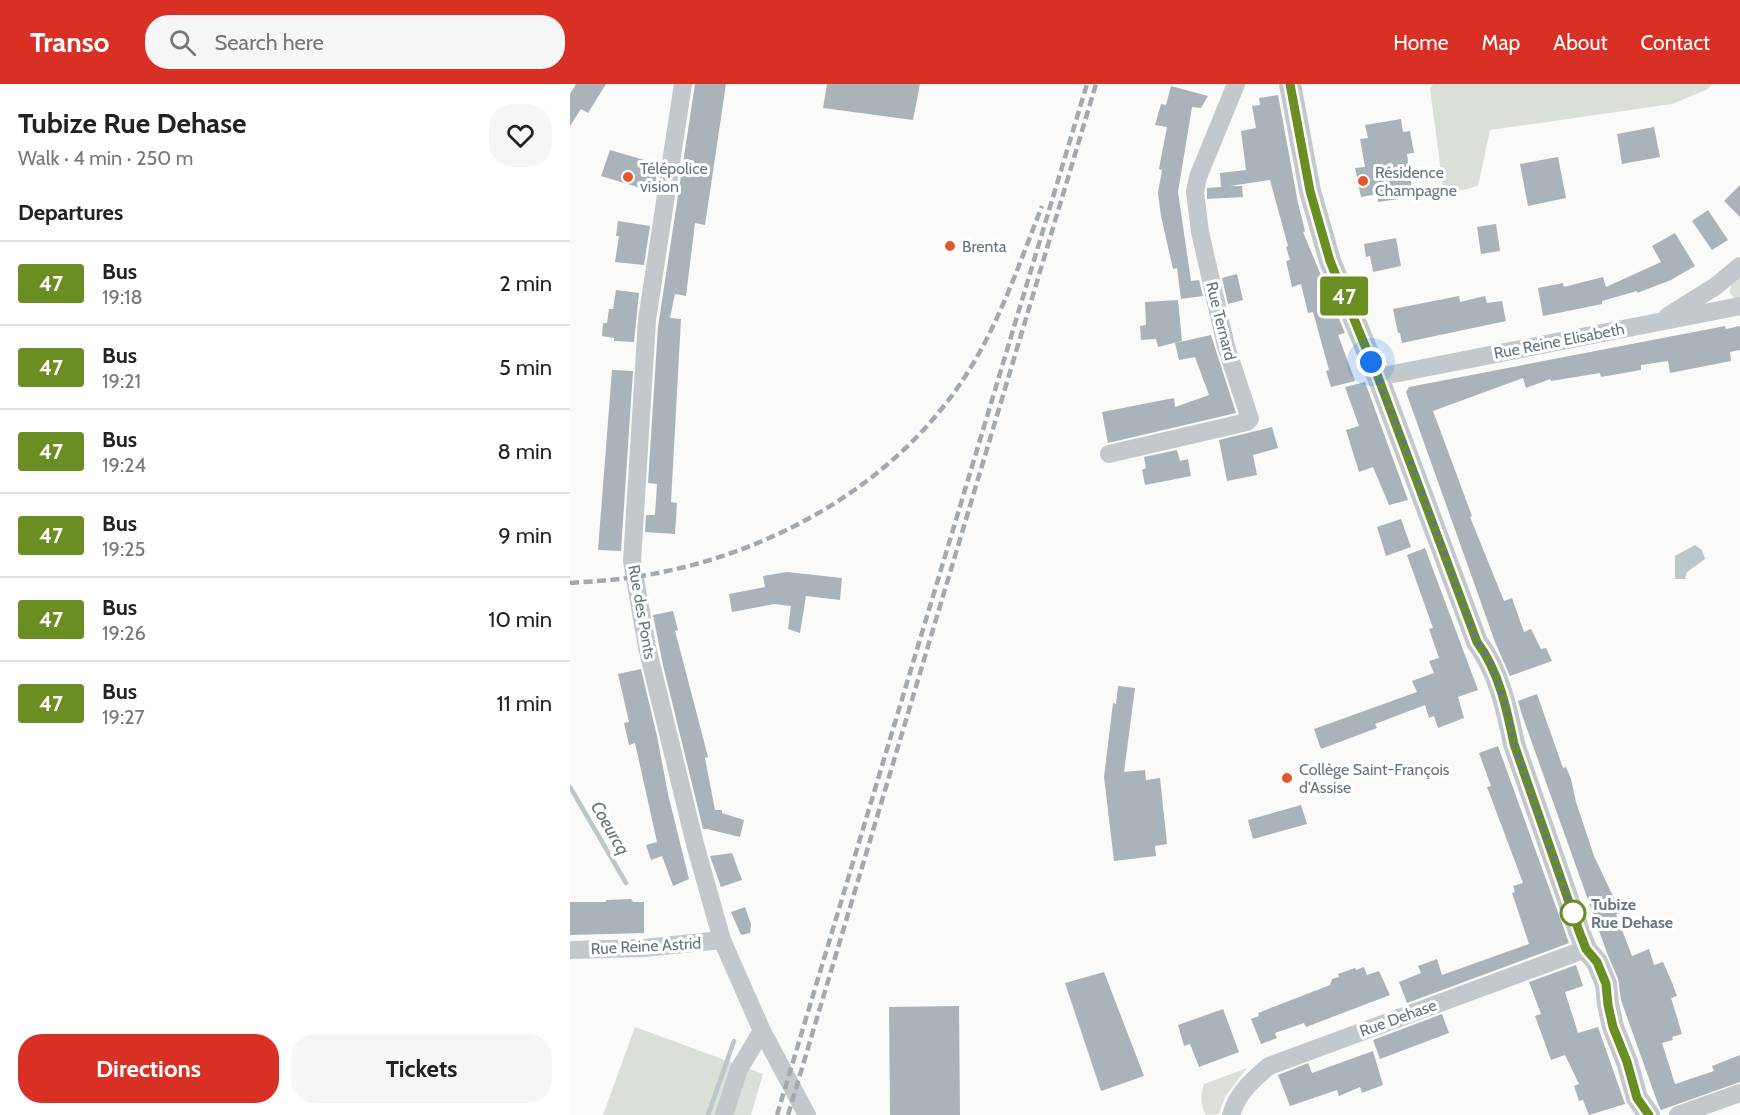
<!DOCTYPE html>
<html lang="en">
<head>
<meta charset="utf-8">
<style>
	:root { --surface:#fff; --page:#f6f6f6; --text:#222; --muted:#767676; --line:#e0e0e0; --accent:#d93025 }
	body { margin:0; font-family:Cabin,sans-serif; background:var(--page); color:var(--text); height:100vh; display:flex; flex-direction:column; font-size:22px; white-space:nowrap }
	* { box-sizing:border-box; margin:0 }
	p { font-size:20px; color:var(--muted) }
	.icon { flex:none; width:33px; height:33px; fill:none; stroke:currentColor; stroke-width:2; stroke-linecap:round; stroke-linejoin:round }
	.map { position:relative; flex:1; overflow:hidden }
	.side { display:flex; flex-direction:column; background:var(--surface); width:570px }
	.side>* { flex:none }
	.badge { padding:0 12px; border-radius:4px; font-size:21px; line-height:39px }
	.you { position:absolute; width:30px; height:30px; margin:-15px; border:4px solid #fff; border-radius:50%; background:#1a73e8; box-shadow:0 0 0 9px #1a73e833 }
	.map>.badge { position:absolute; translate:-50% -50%; box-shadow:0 0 0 3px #fff }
	h2 { padding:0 18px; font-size:22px; line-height:54px }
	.round { display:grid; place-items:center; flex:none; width:63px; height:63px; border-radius:24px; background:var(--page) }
	.summary { display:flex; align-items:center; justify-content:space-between; height:102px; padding:0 18px }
	h1 { font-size:28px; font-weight:800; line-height:45px }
	.button { display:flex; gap:12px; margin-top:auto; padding:12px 18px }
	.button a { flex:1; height:69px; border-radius:24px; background:var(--accent); color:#fff; font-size:24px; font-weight:800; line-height:69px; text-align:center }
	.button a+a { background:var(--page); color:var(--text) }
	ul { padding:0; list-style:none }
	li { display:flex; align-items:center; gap:18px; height:84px; padding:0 18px; border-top:2px solid var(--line) }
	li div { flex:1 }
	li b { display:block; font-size:22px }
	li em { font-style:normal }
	li .badge { min-width:66px; font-weight:700; text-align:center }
	header { display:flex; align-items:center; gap:36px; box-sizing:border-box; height:84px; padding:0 30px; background:var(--accent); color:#fff }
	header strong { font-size:28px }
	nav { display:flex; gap:33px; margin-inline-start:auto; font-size:21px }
	.search { width:420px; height:54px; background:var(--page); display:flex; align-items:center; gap:15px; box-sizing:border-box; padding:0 21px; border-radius:24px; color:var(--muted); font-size:22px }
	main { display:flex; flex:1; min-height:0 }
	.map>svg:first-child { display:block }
</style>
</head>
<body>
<header>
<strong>Transo</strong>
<div class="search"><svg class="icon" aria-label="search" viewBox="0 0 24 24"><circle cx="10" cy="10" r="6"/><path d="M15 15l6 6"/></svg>Search here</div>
<nav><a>Home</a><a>Map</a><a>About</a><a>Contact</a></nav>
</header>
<main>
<section class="side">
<div class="summary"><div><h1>Tubize Rue Dehase</h1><p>Walk · 4 min · 250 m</p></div><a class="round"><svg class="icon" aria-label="heart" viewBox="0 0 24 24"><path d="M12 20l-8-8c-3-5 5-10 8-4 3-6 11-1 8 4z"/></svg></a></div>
<h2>Departures</h2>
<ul>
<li><span class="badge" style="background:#6b8e23;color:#fff">47</span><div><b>Bus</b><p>19:18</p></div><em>2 min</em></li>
<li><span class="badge" style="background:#6b8e23;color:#fff">47</span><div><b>Bus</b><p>19:21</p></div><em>5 min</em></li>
<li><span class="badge" style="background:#6b8e23;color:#fff">47</span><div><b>Bus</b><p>19:24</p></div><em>8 min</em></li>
<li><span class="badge" style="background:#6b8e23;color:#fff">47</span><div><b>Bus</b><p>19:25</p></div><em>9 min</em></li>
<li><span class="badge" style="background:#6b8e23;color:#fff">47</span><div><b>Bus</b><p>19:26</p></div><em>10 min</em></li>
<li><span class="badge" style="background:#6b8e23;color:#fff">47</span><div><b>Bus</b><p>19:27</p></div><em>11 min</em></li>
</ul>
<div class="button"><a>Directions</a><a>Tickets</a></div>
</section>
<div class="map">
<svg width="1170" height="1031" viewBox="0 0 1170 1031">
	<rect width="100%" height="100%" fill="#fafaf8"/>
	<path fill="#dadfd7" d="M 863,0 L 1142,0 L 1138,5 L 1102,20 L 920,46 L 908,102 L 874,111 L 860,4 Z
		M 1170,193 L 1170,214 L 1164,214 L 1159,208 L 1162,200 Z
		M 65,943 L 193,990 L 181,1031 L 33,1031 Z
		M 677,984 L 655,1013 L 649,1030 L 636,1031 C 631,1024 630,1008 634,1000 Z"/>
	<path fill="#bbc7cb" d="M 1125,461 L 1132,466 L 1135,475 L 1117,488 L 1115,495 L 1105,495 L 1105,472 Z"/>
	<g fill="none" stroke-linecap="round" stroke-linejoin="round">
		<path stroke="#bbc7cb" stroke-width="4.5" d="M 0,703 L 56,799
			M 138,1031 L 164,957"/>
	</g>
	<path fill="#aab3b9" d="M 6,0 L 36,0 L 18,29 L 11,25 L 0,42 L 0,10 Z
		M 125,0 L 156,0 L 135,141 L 125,139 L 116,212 L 105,210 L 100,234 L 111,235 L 101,418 L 107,419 L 105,450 L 75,448 L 76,431 L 85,431 L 87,400 L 78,399 L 88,243 Z
		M 257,0 L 350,0 L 343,36 L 253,24 Z
		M 601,2 L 638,12 L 631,24 L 622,23 L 608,108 L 621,197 L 629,196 L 633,212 L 611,215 L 607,184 L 603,185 L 591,132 L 588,109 L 592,86 L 589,85 L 591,74 L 597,43 L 585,41 L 591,20 L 596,21 Z
		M 708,11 L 728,119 L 735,147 L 733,148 L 775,249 L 768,251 L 785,297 L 761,303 L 756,287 L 759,286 L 743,228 L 738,229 L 731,200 L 722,203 L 716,177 L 720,176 L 716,163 L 718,162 L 700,96 L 660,102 L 672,102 L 673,113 L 637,115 L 637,104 L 651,103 L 650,89 L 676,86 L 671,47 L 686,44 L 682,22 L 690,21 L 689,14 Z
		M 831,35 L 833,48 L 840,47 L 844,69 L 837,70 L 842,105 L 828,107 L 829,115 L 808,118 L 808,110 L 791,113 L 785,84 L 795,83 L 790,55 L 798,54 L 795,41 Z
		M 1084,43 L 1090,73 L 1052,80 L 1047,50 Z
		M 40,66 L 88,80 L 84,108 L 31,92 Z
		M 988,73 L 996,114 L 958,122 L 950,80 Z
		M 1170,101 L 1170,133 L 1154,117 Z
		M 1138,126 L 1158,156 L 1142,166 L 1122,137 Z
		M 48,137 L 80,142 L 74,181 L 45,178 L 49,152 L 46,152 Z
		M 926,140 L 930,167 L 911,170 L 907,143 Z
		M 1105,149 L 1125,182 L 1101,196 L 1067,209 L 1067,207 L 1032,217 L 1032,220 L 973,232 L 968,204 L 993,199 L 994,203 L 1033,193 L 1036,203 L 1091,178 L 1082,162 Z
		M 826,154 L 831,182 L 803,188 L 800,172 L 796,173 L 794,160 Z
		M 667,190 L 673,216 L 658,220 L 652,194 Z
		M 46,206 L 69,209 L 64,258 L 44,257 L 44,254 L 32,252 L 33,239 L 37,239 L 39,225 L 43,225 Z
		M 889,212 L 890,218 L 915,212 L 917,219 L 932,217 L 936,237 L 832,259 L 830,249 L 828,249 L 823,225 Z
		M 608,216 L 612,257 L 588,263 L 586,255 L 571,256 L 570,242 L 576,241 L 575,218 Z
		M 1155,242 L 1156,245 L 1170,242 L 1170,266 L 1160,268 L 1161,277 L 1100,289 L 1098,277 L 1071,281 L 1071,286 L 1031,293 L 1030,289 L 981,297 L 980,295 L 956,304 L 953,294 L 863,327 L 902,432 L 900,433 L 934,517 L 942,514 L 954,548 L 961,545 L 971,565 L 976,564 L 982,577 L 940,592 L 925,558 L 836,308 L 839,303 Z
		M 641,251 L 666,329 L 538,359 L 532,328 L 604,314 L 605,323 L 639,311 L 625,273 L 609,276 L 605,259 Z
		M 42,286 L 63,287 L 51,467 L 28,466 Z
		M 795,298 L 838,416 L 819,421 L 803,383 L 789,388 L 776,346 L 789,342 L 775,303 Z
		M 702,343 L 708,364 L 683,371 L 687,391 L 657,397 L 649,356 Z
		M 607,366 L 610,377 L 618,375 L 621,392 L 575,401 L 572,386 L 576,384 L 574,373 Z
		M 831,435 L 841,463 L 816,472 L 807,443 Z
		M 855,464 L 908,606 L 888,613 L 894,634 L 868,644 L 864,632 L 859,634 L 855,621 L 805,640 L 807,644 L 751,665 L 744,645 L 847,608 L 842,597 L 864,589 L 859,577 L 869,574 L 859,545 L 863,544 L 837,471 Z
		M 217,488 L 272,494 L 270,516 L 236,512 L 230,549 L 218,545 L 221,522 L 204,520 L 162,528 L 159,510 L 195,503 L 193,492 Z
		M 103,527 L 108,546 L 105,547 L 108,558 L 138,673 L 135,674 L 145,726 L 152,726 L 152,729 L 174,736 L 170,753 L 137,745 L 133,745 L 93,581 L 83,531 Z
		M 71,585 L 87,652 L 98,710 L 119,795 L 103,802 L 92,772 L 81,776 L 76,761 L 87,758 L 65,659 L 59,661 L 54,639 L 59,638 L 48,590 Z
		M 548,602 L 565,604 L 554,688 L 575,686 L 576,696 L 590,694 L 597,760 L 585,762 L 586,772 L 544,777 L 534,693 L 543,619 L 546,620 Z
		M 967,610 L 993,684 L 996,683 L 1001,695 L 1006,718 L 1024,772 L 1051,829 L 1046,830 L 1062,872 L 1079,865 L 1084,881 L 1093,878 L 1103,901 L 1107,912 L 1101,914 L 1112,950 L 1102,953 L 1103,956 L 1092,959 L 1105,1000 L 1144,987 L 1142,982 L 1170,971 L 1170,998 L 1091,1026 L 1088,1020 L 1051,916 L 1048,895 L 1037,869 L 952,631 L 948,617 Z
		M 928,662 L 999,859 L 837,919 L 829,898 L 851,889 L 848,882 L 867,875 L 872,891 L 959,860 L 942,809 L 945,808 L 943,802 L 953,799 L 917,703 L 921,702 L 909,669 Z
		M 731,721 L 737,740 L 683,755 L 678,736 Z
		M 162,769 L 172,796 L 151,803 L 140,772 Z
		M 61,815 L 63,818 L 74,818 L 74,849 L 0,851 L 0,818 L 36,818 L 36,816 Z
		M 175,823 L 181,840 L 180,849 L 171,851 L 161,828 Z
		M 1006,881 L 1013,902 L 995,908 L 1008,949 L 1028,943 L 1055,1020 L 1019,1031 L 1013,1016 L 1009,1017 L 1004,1002 L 1009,1000 L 995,971 L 981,976 L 965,932 L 971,930 L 959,898 Z
		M 794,883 L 797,891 L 809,887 L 820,911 L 736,943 L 734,939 L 705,949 L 707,954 L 691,960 L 681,935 L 689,932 L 688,929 L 760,901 L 762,895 L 769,893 L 768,890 L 785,884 L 786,886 Z
		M 534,888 L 574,992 L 531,1007 L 495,899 Z
		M 389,922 L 390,1031 L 320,1031 L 319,923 Z
		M 653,925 L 669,968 L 629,983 L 620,960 L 614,962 L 608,941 Z
		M 872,930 L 879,949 L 810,975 L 803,956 Z
		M 803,967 L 813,1001 L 792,1009 L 790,1003 L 769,1012 L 767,1006 L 720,1022 L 708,991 L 738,979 L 742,989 Z"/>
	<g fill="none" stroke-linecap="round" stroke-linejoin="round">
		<path stroke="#c3c8cc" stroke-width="18" d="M 113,0 L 77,236 L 62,477 L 77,563 L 125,760 L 152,856 L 192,947 L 237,1031
			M 1098,232 L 1146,202 L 1170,182
			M 808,293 L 1170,222
			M 539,370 L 677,338 L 680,335 L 656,262 L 630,148 L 625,108 L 628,93 L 666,0
			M 0,866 L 74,864 L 152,856
			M 154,1031 L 169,985 L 192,947
			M 661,1031 C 667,1010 682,996 699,982 L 1016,865
			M 1108,1031 L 1170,1009"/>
		<path stroke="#c3c8cc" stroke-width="22" d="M 720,0 L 740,107 L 760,177 L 808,293 L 907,558 C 929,587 937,626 944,660 L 1009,847 L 1016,865 L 1027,878 L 1036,900 L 1038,920 L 1043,943 L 1057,978 L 1067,1014 L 1079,1031"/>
		<path stroke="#a2aab0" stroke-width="4.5" stroke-dasharray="9 4.5" stroke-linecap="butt" d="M 0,499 C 26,497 51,496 77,491 C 198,470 317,405 388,303 C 426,249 448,183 472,122
			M 207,1031 L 517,0
			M 218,1031 L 526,0"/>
	</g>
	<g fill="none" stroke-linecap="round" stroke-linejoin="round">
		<g stroke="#fff" stroke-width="14">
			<path id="line" d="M 720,0 L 740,107 L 760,177 L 808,293 L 907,558 C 929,587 937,626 944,660 L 1009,847 L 1016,865 L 1027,878 L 1036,900 L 1038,921 L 1043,943 L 1057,978 L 1067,1014 L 1079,1031"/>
		</g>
		<use href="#line" stroke="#6b8e23" stroke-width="9"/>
		<path stroke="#657683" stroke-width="6" stroke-dasharray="0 10.8" d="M 801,278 L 838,370 L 907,558 L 917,571 L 923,585 L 938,629 L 944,660 L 1003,829"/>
	</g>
	<g fill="#e4572e" stroke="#fff" stroke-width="2">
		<circle cx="58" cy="93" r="6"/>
		<circle cx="793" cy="97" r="6"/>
		<circle cx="380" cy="162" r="6"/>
		<circle cx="717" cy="694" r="6"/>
	</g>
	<circle fill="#fff" stroke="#6b8e23" stroke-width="3" cx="1003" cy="829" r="12"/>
	<g text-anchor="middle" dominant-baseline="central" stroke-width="6" stroke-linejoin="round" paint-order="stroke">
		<g font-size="16" fill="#657683" stroke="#fff" text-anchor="start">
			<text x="70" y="84">Télépolice<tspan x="70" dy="18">vision</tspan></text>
			<text x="805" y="88">Résidence<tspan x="805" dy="18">Champagne</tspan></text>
			<text x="392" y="162">Brenta</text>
			<text x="729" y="685">Collège Saint-François<tspan x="729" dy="18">d'Assise</tspan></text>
		</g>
		<g font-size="16" fill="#657683" stroke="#fff">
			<text transform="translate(651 237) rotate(76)">Rue Ternard</text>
			<text transform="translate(989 257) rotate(-11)">Rue Reine Elisabeth</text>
			<text transform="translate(72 528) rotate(80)">Rue des Ponts</text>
			<text transform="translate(76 862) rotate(-3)">Rue Reine Astrid</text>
			<text transform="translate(828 934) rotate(-20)">Rue Dehase</text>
		</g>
		<g font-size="16" font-weight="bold" fill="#657683" stroke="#fff" text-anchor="start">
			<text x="1021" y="820">Tubize<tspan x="1021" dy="18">Rue Dehase</tspan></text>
		</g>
		<g font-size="18" font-style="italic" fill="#60757c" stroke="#fff">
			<text transform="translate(40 744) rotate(60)">Coeurcq</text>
		</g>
	</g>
</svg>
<div class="you" style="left:801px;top:278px"></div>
<b class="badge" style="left:774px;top:212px;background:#6b8e23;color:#fff">47</b>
</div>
</main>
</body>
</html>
